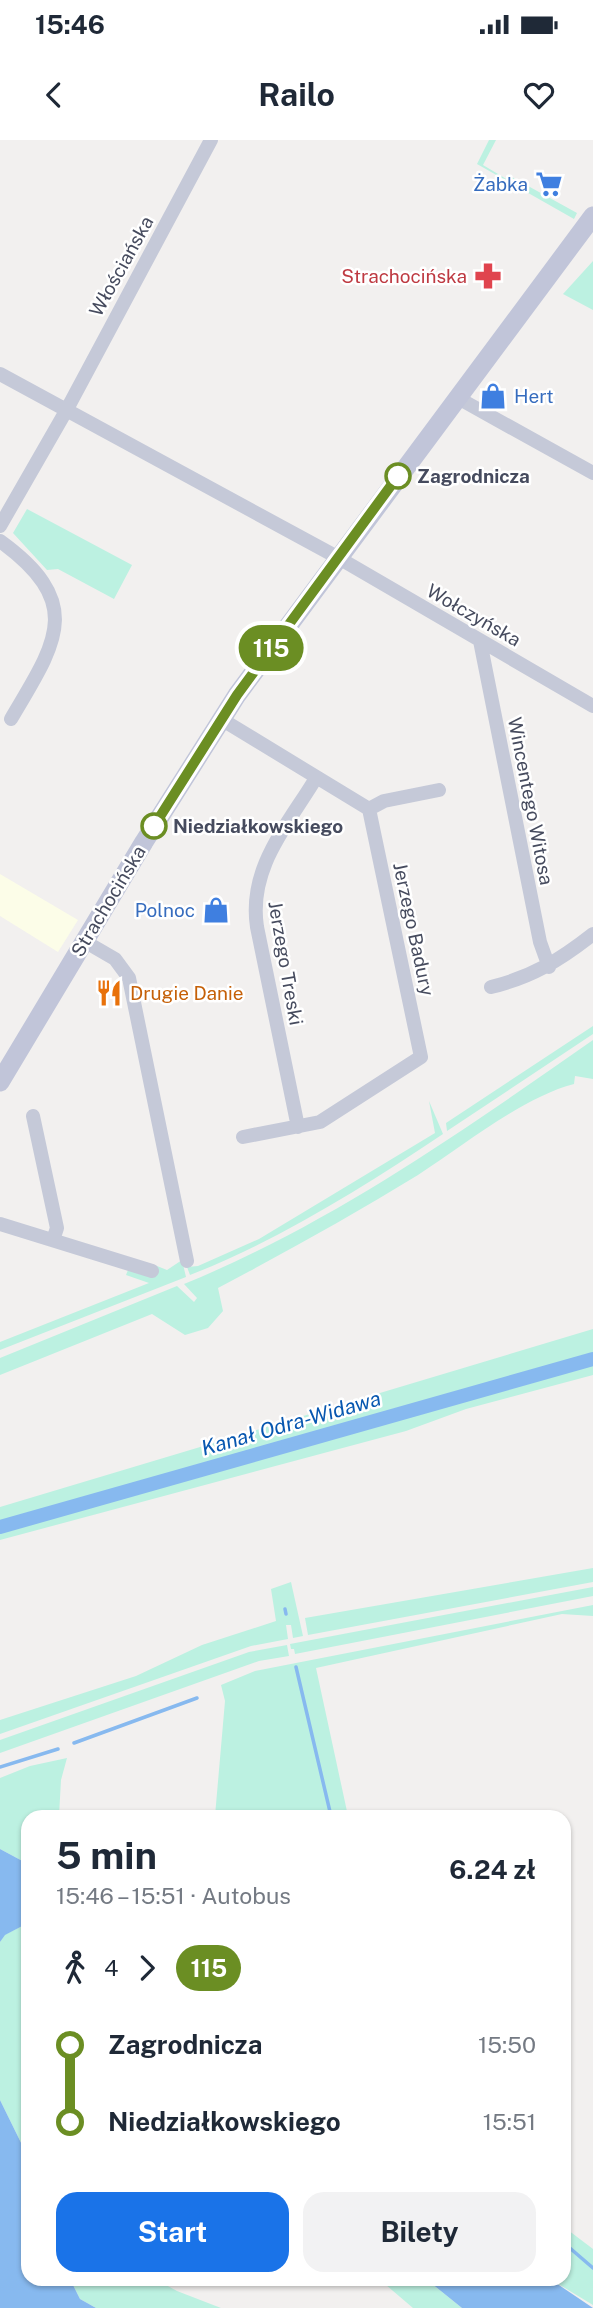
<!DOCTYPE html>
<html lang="pl">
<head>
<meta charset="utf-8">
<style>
	:root { --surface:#fff; --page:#f2f2f3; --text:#1f2937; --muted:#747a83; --accent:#1a73e8 }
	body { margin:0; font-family:"Public Sans",sans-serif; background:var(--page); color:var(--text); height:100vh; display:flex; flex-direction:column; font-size:26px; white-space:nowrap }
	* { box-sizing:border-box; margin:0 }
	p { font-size:23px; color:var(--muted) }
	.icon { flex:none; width:38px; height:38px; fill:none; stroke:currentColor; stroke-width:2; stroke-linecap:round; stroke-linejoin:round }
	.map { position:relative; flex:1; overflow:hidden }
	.details { position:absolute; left:21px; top:1670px; width:550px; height:476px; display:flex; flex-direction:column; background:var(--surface); border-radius:21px; box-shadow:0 2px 5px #0004 }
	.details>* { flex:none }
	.badge { padding:0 14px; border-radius:23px; font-size:24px; line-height:46px }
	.map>.badge { position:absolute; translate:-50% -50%; box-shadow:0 0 0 4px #fff }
	.legs { display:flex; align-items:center; gap:10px; height:77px; padding:0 35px; font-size:23px }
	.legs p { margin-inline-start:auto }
	.summary { display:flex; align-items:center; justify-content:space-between; height:119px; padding:0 35px }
	h1 { font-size:38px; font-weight:700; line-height:52px }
	.action { display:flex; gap:14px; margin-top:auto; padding:14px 35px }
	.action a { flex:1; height:80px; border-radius:21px; background:var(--accent); color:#fff; font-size:28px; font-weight:700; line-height:80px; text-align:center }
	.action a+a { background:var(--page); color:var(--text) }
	ul { padding:0 35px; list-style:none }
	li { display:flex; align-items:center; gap:24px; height:77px; font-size:26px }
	li i { display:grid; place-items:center; width:10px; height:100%; margin:0 9px; background:currentColor }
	li i::after { content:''; width:18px; height:18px; margin:-9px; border:5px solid; border-radius:50%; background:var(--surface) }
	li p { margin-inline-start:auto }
	li:first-child i { background:linear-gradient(#0000 50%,currentColor 0) }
	li:last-child i { background:linear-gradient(currentColor 50%,#0000 0) }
	.status { display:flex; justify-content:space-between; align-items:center; height:49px; padding:0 35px; background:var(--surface); direction:ltr }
	.status svg { height:19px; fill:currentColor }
	header { display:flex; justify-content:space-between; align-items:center; height:91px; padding:0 35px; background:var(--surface); font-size:32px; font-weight:700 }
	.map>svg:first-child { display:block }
</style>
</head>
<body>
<div class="status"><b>15:46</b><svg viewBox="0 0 49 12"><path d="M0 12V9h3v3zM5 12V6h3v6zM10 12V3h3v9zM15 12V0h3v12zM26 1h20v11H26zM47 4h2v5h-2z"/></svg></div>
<header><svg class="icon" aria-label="back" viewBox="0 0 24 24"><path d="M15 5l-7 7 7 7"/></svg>Railo<svg class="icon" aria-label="heart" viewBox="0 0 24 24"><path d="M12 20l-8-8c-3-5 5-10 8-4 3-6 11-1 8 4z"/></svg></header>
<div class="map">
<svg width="593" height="2168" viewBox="0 0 593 2168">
	<rect width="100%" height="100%" fill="#f2f0ef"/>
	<path fill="#fcfde8" d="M 0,734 L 78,780 L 58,812 L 0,776 Z"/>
	<path fill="#bcf1e1" d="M 489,0 L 496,0 L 483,25 L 508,40 L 510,36 L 577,73 L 574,79 L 477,24 Z
		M 593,121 L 593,170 L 563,154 Z
		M 27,369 L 132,425 L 114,459 L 58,429 L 47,430 L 13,393 Z
		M 593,886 L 593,894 L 447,991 L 446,983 Z
		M 593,900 L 593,939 L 575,936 L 574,944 C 523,957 463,1006 418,1035 C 353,1075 286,1112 218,1148 L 223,1171 L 208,1188 L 185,1195 L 152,1174 L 0,1235 L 0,1218 L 177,1146 L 194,1162 L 197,1158 L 184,1144 C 331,1084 464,990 593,900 Z
		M 429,961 L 443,994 C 364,1047 279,1100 190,1135 L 187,1127 L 198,1126 L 259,1099 L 435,993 Z
		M 182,1120 L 186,1137 L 0,1210 L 0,1202 L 149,1143 L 126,1135 L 128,1130 L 157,1126 L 167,1130 Z
		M 593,1189 L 593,1235 L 466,1269 L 406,1291 L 0,1400 L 0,1367 Z
		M 593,1428 L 593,1442 L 308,1495 L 305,1478 Z
		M 291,1442 L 303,1496 L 293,1498 L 291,1485 L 286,1485 L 288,1499 L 251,1506 L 0,1594 L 0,1580 L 136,1536 L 202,1505 L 276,1481 L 271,1449 Z
		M 593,1447 L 593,1456 L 295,1514 L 294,1509 L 291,1509 L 290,1504 Z
		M 593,1465 L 593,1476 L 562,1474 L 316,1528 L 348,1676 L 215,1676 L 225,1561 L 221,1545 L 255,1531 Z
		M 287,1505 L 289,1516 L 259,1521 L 0,1613 L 0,1600 L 249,1512 Z
		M 67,1618 L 61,1640 L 59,1676 L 28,1676 L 28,1724 L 0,1709 L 0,1638 L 30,1626 Z
		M 28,1783 L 28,2017 L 0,1960 L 0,1802 L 4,1795 Z
		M 564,2087 L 593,2109 L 593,2165 L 550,2139 L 564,2138 Z
		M 70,2139 L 155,2139 L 177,2151 L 221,2168 L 96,2168 L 80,2159 Z
		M 379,2139 L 426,2139 L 462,2168 L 413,2168 Z"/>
	<path fill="#87b9ef" d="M 0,1709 L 28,1724 L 28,1783 L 5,1795 L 0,1802 Z
		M 0,1960 L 28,2017 L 28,2138 L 70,2139 L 80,2159 L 96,2168 L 0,2168 Z
		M 426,2139 L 550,2139 L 593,2168 L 462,2168 Z"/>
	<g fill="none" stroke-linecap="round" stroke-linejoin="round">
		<path stroke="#87b9ef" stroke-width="3.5" d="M 285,1469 L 286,1474
			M 296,1527 L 331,1676
			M 74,1603 L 197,1558
			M 0,1627 L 58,1609
			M 564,2103 L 593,2128"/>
		<path stroke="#87b9ef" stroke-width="14" d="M 0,1387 L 593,1219"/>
		<path stroke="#c5c9d8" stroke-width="14" d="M 0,234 L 337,417 L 593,566
			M 458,258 L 593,333
			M 0,386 L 66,271 L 211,0
			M 0,401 C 87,464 55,504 11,579
			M 480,501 L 540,802 L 549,827
			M 221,579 L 369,669
			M 84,801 L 115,819 L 129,838 L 187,1121
			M 491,847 C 532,837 560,820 593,794
			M 33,976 L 57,1088 L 53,1100
			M 298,987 L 257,787 C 248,728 287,686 316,638
			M 243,997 L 320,982 L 421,917 L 369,669 L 384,661 L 439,650
			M 0,1084 L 152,1131"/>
		<path stroke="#c1c5d9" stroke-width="19" d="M 0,942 L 144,702 L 237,555 L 593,76"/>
	</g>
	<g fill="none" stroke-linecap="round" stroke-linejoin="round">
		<g stroke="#fff" stroke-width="16">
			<path id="line-1" d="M 154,686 L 237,555 L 398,336"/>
		</g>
		<use href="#line-1" stroke="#6b8e23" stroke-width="10"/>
	</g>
	<defs>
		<g id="supermarket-bare" transform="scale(2.1)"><path d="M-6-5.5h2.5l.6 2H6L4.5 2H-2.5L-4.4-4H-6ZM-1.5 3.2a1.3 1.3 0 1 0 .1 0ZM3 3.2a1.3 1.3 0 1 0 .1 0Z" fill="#3f7fe0" stroke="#fff" stroke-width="2.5" paint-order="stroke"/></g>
		<g id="pharmacy-bare" transform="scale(2.1)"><path d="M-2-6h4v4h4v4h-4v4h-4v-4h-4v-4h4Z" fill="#e0444e" stroke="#fff" stroke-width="2.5" paint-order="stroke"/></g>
		<g id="shop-bare" transform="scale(2.1)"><path d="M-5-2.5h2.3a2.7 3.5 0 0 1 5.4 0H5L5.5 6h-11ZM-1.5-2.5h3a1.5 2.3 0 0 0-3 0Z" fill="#3f7fe0" stroke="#fff" stroke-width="2.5" paint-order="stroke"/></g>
		<g id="restaurant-bare" transform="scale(2.1)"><path d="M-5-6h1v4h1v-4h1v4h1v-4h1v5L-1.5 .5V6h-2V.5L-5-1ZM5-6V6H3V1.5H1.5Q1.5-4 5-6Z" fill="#e8710a" stroke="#fff" stroke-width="2.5" paint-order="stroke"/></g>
	</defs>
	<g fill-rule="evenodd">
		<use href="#supermarket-bare" x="549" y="44"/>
		<use href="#pharmacy-bare" x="488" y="136"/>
		<use href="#shop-bare" x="493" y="256"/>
		<use href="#shop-bare" x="216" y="770"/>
		<use href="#restaurant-bare" x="109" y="853"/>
	</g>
	<g fill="#fff" stroke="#6b8e23" stroke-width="3.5">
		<circle cx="398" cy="336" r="12"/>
		<circle cx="154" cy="686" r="12"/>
	</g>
	<g text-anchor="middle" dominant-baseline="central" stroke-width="5" stroke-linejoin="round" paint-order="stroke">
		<g font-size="19" fill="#366cbe" stroke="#fff" text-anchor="end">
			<text x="528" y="44">Żabka</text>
			<text x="514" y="256" text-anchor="start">Hert</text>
			<text x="195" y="770">Polnoc</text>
		</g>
		<g font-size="19" fill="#464b5e" stroke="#fff">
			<text transform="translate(121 126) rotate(-61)">Włościańska</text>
			<text transform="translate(474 475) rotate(30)">Wołczyńska</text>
			<text transform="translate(531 661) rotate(79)">Wincentego Witosa</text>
			<text transform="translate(108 761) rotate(-59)">Strachocińska</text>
			<text transform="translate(414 789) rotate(78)">Jerzego Badury</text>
			<text transform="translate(286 823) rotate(80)">Jerzego Treski</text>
		</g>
		<g font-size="19" fill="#be3a42" stroke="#fff" text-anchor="end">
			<text x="467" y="136">Strachocińska</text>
		</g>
		<g font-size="19" font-weight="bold" fill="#464b5e" stroke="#fff" text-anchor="start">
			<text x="417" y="336">Zagrodnicza</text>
			<text x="173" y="686">Niedziałkowskiego</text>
		</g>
		<g font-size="19" fill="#c56008" stroke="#fff" text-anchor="start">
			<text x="130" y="853">Drugie Danie</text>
		</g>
		<g font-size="21" font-style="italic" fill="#0757b0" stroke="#fff">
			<text transform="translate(291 1283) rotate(-16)">Kanał Odra-Widawa</text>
		</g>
	</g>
</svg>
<b class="badge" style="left:271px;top:508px;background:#6b8e23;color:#fff">115</b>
<section class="details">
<div class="summary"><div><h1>5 min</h1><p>15:46 – 15:51 · Autobus</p></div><b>6.24 zł</b></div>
<div class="legs"><svg class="icon" aria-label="walk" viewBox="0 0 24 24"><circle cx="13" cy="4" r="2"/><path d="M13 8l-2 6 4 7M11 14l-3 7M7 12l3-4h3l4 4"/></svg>4<svg class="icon" aria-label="forward" viewBox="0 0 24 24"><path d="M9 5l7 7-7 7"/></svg><b class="badge" style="background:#6b8e23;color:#fff">115</b></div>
<ul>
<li><i style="color:#6b8e23"></i><b>Zagrodnicza</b><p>15:50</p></li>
<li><i style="color:#6b8e23"></i><b>Niedziałkowskiego</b><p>15:51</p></li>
</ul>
<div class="action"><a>Start</a><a>Bilety</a></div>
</section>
</div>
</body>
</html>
